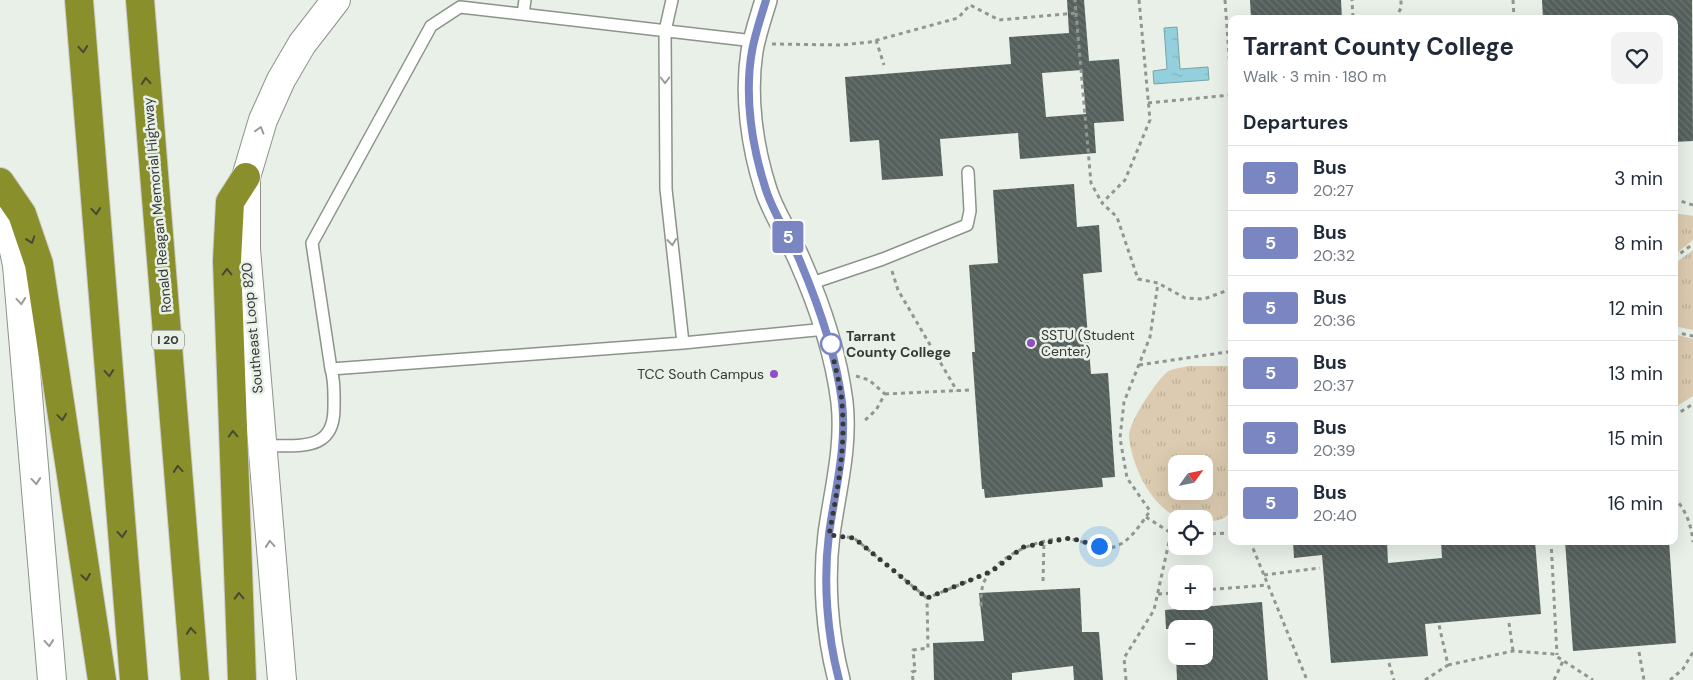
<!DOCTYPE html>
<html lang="en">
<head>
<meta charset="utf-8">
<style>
	:root { --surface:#fff; --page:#f2f2f3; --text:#1f2937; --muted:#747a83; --line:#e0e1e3 }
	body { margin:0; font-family:"DM Sans",sans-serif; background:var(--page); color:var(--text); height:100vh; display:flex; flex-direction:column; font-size:19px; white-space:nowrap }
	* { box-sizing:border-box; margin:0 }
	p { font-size:16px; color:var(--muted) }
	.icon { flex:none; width:28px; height:28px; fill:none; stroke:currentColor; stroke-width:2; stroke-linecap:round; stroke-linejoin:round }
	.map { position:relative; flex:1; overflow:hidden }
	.side { position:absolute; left:1228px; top:15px; width:450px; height:530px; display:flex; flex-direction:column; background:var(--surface); border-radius:10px; box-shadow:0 5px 20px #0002 }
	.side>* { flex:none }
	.badge { padding:0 10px; border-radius:4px; font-size:18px; line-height:32px }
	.needle { width:32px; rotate:57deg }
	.buttons { position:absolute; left:1168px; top:455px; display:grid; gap:10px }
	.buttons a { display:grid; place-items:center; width:45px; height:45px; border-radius:10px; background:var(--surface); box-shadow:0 5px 20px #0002; font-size:25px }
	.you { position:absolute; width:25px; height:25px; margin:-12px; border:4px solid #fff; border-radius:50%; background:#1a73e8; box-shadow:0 0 0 8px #1a73e833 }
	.map>.badge { position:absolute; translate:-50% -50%; box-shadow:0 0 0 2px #fff }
	h2 { padding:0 15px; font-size:19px; line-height:45px }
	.round { display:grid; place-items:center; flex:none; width:52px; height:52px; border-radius:10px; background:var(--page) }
	.headline { display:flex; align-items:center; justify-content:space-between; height:85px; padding:0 15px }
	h1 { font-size:24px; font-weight:700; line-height:38px }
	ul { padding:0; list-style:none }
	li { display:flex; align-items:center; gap:15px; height:65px; padding:0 15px; border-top:1px solid var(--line) }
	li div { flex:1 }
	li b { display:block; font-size:19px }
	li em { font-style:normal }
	li .badge { min-width:55px; font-weight:700; text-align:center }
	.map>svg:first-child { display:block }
</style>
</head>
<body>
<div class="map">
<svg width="1693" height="680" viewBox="0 0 1693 680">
	<defs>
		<pattern id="grass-tufts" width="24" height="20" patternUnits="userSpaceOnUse" patternTransform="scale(1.25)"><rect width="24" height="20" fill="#dccbb0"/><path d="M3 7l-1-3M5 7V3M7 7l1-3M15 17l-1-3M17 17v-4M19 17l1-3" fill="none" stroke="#bdaf98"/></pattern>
		<pattern id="water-ripples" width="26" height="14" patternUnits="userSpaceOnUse" patternTransform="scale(1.25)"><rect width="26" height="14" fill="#94d0db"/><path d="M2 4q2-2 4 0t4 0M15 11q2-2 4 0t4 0" fill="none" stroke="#80b3bd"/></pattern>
		<pattern id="building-back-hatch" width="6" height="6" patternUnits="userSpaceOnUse" patternTransform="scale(1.25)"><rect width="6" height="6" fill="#55605d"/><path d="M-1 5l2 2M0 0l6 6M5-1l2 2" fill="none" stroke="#6b7471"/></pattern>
	</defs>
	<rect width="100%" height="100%" fill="#e8f0e8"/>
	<path fill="url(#grass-tufts)" fill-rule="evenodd" d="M 1674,213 L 1693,216 L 1693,240 L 1678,252 Z
		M 1693,250 L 1693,330 L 1674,326 L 1674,264 Z
		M 1674,334 L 1693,339 L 1693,396 L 1674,408 Z
		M 1188,366 L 1231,366 L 1231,512 C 1224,520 1215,522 1204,521 L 1204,519 C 1193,519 1180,519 1170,513 C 1147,498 1131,462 1129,436 C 1129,422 1155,383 1166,373 C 1170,369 1181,368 1188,366 ZM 1176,464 L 1204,464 L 1204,491 L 1176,491 Z"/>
	<path fill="url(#water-ripples)" stroke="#78a3aa" d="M 1177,27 L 1180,69 L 1208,67 L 1209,80 L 1154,84 L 1153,71 L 1167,69 L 1164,28 Z"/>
	<path fill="url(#building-back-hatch)" fill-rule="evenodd" d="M 1067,0 L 1084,0 L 1089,61 L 1119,59 L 1124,121 L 1094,123 L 1096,153 L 1020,159 L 1018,133 L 940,139 L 943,176 L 882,180 L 879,140 L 850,142 L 845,77 L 1011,64 L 1009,37 L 1069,33 ZM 1082,70 L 1086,114 L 1046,117 L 1042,73 Z
		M 1250,0 L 1341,0 L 1342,19 L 1251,19 Z
		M 1542,0 L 1692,0 L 1693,141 L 1674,142 L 1674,19 L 1543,19 Z
		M 1074,184 L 1077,227 L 1099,225 L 1102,272 L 1083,274 L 1091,374 L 1108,373 L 1115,477 L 1102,478 L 1103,487 L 985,498 L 984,489 L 982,489 L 972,352 L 975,352 L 969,265 L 998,263 L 993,190 Z
		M 1293,541 L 1387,541 L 1388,563 L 1442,558 L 1441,541 L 1535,541 L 1541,614 L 1425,624 L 1428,656 L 1331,663 L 1322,555 L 1294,558 Z
		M 1565,541 L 1669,541 L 1676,643 L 1573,651 Z
		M 1080,588 L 1082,632 L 1099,632 L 1103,680 L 1074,680 L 1073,666 L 1012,673 L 1012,680 L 934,680 L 933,643 L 984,641 L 979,593 Z
		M 1262,602 L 1268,680 L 1177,680 L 1176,656 L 1204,656 L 1204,629 L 1166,629 L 1165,610 Z"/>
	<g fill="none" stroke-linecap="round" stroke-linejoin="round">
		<g stroke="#8b938b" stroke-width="14">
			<path id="service" d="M 672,0 L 665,31 L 666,189 L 683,343
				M 523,14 L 525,0
				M 809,284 L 883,259 L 967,225 L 970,211 L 968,172
				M 331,369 L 312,243 L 431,26 L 460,7 L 754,41
				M 262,446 C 297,444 334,454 334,408 C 334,394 335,382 331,369 L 683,343 L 826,329"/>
		</g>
		<g stroke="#8b938b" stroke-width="24">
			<path id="minor" d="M 766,0 C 761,17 755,34 752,51 C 745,96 752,147 766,190 C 774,215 790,237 800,261 C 820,306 836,354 842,402 C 847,447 835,490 829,534 C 823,581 827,634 839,680"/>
		</g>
		<g stroke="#8b938b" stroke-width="30">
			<path id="secondary" d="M 0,185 L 17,265 L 52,680
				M 282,680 L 246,249 L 246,177 L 263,120 L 281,80 L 302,44 L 336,0"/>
		</g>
		<g stroke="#cbcccb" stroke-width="30">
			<path id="motorway" d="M 79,0 L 134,680
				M 140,0 L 195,680
				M 0,182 L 22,214 L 39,264 L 102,680
				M 242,680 L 227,261 L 230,202 L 246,177"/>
		</g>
		<path stroke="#919691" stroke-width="3" stroke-dasharray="4 4" stroke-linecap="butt" d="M 1139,0 L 1150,120 L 1125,180 L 1102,203 L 1117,217 L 1138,279 L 1158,283 L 1185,298 L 1204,299 L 1231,289
			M 1225,0 L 1231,82
			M 1513,0 L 1514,19
			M 1076,13 L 1091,183 L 1102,203
			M 1346,19 L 1353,18 L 1352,0
			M 1395,19 L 1401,8 L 1401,0
			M 876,40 L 884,65
			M 772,44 L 841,45 L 870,42 L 958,18 L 970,5 L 999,20 L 1076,13 L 1075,0
			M 1148,103 L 1231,95
			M 1674,199 L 1693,205
			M 1674,248 L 1676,257
			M 1674,258 L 1693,244
			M 892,271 L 898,290 L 957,391
			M 1674,332 L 1693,336
			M 1139,365 L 1227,352 L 1231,354
			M 856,376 L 869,380 L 885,394 L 876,410 L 863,422
			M 885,394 L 970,390
			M 1674,416 L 1693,404
			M 1674,497 C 1686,511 1691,523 1693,542
			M 1146,517 L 1171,533 L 1176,533
			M 1204,534 L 1231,533
			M 847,537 L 854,538 L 927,598
			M 1250,541 L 1307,680
			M 1551,541 L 1557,655
			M 1264,575 L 1320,568
			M 1043,581 L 1044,542
			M 1204,590 L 1268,585
			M 1158,594 L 1176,593
			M 981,606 C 981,596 981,588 985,580 C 997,555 1045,535 1071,539 C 1083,541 1097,549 1108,548 C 1127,547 1140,525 1150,511 L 1127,478 L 1120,438 L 1124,402 L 1150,337 L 1158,283
			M 1509,623 L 1513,651
			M 1639,652 L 1644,680
			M 1389,663 L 1394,680
			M 1448,665 L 1513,651 L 1553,654 L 1593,680
			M 913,680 L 912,672 L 915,671 L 913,650 L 928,648 L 927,598 L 991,572
			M 1126,680 L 1124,658 L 1154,610 L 1171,533
			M 1425,680 L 1448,665 L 1439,625
			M 1554,680 L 1563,661
			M 1670,680 L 1683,669 L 1693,652"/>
		<use href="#service" stroke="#fff" stroke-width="11"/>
		<use href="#minor" stroke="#fff" stroke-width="21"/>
		<use href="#secondary" stroke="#fff" stroke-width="28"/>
		<use href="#motorway" stroke="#898f2b" stroke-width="28"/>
	</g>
	<defs><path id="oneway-chevron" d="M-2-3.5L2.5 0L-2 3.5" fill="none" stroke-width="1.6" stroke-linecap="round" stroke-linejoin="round" transform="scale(1.25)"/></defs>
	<g stroke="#474a34">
		<use href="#oneway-chevron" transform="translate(83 49) rotate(85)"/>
		<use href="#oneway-chevron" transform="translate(146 81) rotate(-95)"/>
		<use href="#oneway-chevron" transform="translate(96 211) rotate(85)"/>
		<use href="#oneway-chevron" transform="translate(31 240) rotate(71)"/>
		<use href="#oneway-chevron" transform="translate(227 272) rotate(-91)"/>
		<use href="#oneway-chevron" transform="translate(109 373) rotate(85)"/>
		<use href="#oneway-chevron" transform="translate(62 417) rotate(82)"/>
		<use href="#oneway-chevron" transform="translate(233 434) rotate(-92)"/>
		<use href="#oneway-chevron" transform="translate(178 469) rotate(-95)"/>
		<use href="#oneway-chevron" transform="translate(122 534) rotate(85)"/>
		<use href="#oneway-chevron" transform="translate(86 577) rotate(81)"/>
		<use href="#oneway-chevron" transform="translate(239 596) rotate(-92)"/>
		<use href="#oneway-chevron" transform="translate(191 631) rotate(-95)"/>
	</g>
	<g stroke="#9a9c9a">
		<use href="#oneway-chevron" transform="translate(665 80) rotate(90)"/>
		<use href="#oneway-chevron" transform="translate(260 130) rotate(-73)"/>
		<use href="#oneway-chevron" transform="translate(672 242) rotate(84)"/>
		<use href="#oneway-chevron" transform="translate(21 301) rotate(85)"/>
		<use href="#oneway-chevron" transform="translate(36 481) rotate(85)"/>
		<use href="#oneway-chevron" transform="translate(270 544) rotate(-95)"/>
		<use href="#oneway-chevron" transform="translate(49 643) rotate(85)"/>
	</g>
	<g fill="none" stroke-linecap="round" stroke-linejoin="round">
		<g stroke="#fff" stroke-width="11">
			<path id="line" d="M 766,0 C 761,17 755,34 752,51 C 744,96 752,147 766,190 C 774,215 790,237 800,261 C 819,306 836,354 842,402 C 847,447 835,490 829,534 C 823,581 827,634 839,680"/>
		</g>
		<use href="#line" stroke="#7986c2" stroke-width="8"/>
		<path stroke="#363936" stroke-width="5" stroke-dasharray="0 9" d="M 831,344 C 833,362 841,384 842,404 C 846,448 837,492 829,535 L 854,538 L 927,598 L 992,571 L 1023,547 L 1070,538 L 1099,546"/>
	</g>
	<g fill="#8e4dc2" stroke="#e8f0e8" stroke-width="2">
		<circle cx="1031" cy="343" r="5"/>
		<circle cx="774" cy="374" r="5"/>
	</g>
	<circle fill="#fff" stroke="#7986c2" stroke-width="2.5" cx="831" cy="344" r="10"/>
	<g text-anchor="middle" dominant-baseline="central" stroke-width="5" stroke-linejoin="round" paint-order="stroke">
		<rect fill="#e8f0e8" stroke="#6b706b" stroke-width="1" x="152" y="330.5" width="32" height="19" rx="4"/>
		<g font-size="12" font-weight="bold" fill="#363936">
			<text x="168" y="340">I 20</text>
		</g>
		<g font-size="14" fill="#363936" stroke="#e8f0e8">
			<text transform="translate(157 205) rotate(-95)">Ronald Reagan Memorial Highway</text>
			<text transform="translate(252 328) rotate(-95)">Southeast Loop 820</text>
		</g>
		<g font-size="14" fill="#363936" stroke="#e8f0e8" text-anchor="start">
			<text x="1041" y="335">SSTU (Student<tspan x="1041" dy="16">Center)</tspan></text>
			<text x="764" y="374" text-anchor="end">TCC South Campus</text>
		</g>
		<g font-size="14" font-weight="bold" fill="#363936" stroke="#e8f0e8" text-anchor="start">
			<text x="846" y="336">Tarrant<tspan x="846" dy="16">County College</tspan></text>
		</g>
	</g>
</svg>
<div class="buttons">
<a><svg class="needle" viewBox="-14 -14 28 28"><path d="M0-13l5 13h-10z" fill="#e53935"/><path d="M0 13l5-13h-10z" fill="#747a83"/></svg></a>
<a><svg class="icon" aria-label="locate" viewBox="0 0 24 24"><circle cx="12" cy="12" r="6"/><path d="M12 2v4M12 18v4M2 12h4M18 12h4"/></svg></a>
<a>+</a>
<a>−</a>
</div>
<div class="you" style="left:1099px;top:546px"></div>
<b class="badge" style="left:788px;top:237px;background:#7986c2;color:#fff">5</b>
<section class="side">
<div class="headline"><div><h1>Tarrant County College</h1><p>Walk · 3 min · 180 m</p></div><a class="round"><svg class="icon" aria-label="heart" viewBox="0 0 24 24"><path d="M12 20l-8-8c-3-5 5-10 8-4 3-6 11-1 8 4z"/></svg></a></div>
<h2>Departures</h2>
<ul>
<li><span class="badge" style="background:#7986c2;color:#fff">5</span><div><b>Bus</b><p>20:27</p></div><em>3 min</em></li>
<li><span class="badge" style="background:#7986c2;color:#fff">5</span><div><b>Bus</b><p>20:32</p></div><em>8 min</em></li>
<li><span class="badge" style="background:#7986c2;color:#fff">5</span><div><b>Bus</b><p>20:36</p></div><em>12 min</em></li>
<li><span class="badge" style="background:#7986c2;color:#fff">5</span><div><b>Bus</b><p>20:37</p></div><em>13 min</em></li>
<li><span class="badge" style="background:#7986c2;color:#fff">5</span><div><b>Bus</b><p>20:39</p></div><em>15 min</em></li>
<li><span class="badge" style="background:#7986c2;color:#fff">5</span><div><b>Bus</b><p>20:40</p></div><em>16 min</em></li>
</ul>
</section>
</div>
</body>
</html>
